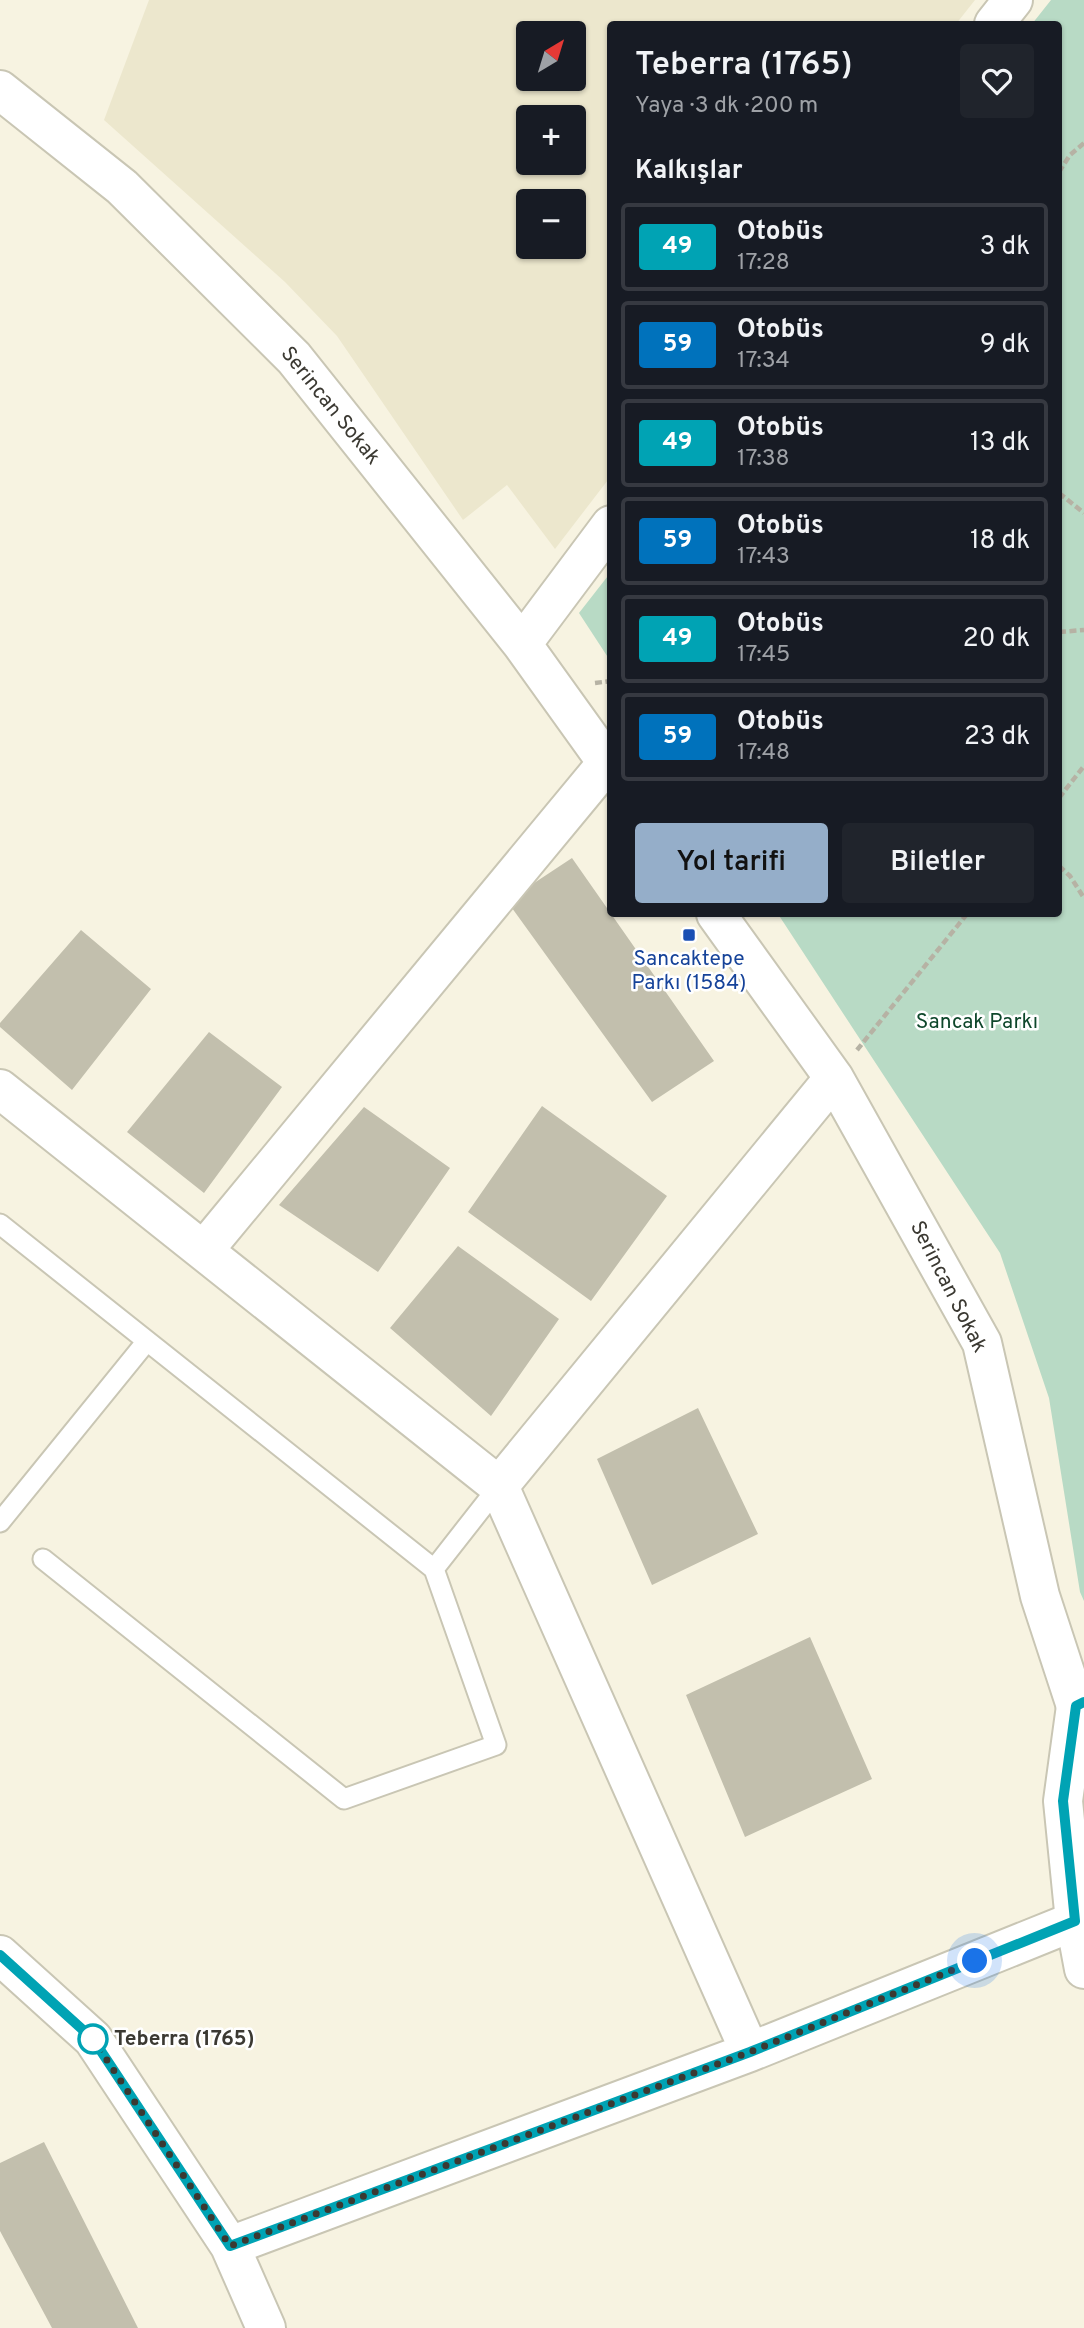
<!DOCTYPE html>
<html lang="tr">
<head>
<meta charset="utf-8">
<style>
	:root { --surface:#171b24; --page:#20242c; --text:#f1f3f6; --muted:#9ea1a6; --line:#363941; --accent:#95aec9 }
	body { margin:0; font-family:Overpass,sans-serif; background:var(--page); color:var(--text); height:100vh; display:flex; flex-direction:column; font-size:26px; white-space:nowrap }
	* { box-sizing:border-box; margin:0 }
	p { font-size:23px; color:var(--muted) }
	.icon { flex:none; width:38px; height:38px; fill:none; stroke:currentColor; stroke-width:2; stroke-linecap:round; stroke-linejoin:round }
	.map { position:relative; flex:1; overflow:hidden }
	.side { position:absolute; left:607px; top:21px; width:455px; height:896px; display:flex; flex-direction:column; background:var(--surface); border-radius:7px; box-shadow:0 2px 5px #0004 }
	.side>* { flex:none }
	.badge { padding:0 14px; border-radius:5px; font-size:24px; line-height:46px }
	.needle { width:46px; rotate:38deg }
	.tools { position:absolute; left:516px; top:21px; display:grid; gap:14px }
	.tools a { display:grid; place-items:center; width:70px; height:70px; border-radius:7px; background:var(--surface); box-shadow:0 2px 5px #0004; font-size:35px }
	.you { position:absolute; width:35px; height:35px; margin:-18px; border:5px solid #fff; border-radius:50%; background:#1a73e8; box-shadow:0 0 0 10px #1a73e833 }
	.map>.badge { position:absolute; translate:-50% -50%; box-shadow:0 0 0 4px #fff }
	h2 { padding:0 28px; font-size:26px; line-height:63px }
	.round { display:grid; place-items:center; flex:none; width:74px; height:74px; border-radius:7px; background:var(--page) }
	.headline { display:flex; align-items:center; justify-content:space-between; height:119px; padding:0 28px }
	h1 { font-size:33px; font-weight:600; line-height:52px }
	.button { display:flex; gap:14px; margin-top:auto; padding:14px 28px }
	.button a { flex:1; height:80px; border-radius:7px; background:var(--accent); color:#111; font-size:28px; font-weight:600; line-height:80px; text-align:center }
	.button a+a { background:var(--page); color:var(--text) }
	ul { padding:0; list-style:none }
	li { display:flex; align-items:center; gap:21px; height:88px; margin:0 14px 10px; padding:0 14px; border:4px solid var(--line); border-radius:7px }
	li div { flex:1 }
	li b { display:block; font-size:26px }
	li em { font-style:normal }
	li .badge { min-width:77px; font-weight:700; text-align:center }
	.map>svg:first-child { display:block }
</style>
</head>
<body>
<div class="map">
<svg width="1084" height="2328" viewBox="0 0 1084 2328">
	<rect width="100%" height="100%" fill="#f7f3e1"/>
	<path fill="#ece7cd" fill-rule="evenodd" d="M 149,0 L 975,0 L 956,24 L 611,24 L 611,476 L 555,549 L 507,485 L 463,520 L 337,336 L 285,282 L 104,120 ZM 528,33 L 574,33 L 574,79 L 528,79 ZM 528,117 L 574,117 L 574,163 L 528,163 ZM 528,201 L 574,201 L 574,247 L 528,247 Z"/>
	<path fill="#b8dac5" d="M 1051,0 L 1084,0 L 1084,1601 L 1080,1592 L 1049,1398 L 1000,1253 L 778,914 L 1059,914 L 1059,24 L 1032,24 Z
		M 611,572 L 611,662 L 579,613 Z"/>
	<path fill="#c2bfad" d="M 572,858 L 714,1061 L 652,1102 L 507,901 Z
		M 81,930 L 151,989 L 72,1090 L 0,1027 L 0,1023 Z
		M 209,1032 L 282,1087 L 204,1193 L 127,1132 Z
		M 542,1106 L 667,1196 L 591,1301 L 468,1212 Z
		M 364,1107 L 450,1168 L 378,1272 L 279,1205 Z
		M 458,1246 L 559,1319 L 491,1416 L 390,1328 Z
		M 698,1408 L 758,1534 L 652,1585 L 597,1459 Z
		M 810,1637 L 872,1779 L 745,1837 L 686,1695 Z
		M 44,2142 L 138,2328 L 52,2328 L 0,2231 L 0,2163 Z"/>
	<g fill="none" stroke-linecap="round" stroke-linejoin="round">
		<g stroke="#c9c6b4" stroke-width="23">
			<path id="service" d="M 0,1224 L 434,1569 L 496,1745 L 344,1799 L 43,1559
				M 0,1522 L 147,1341
				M 434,1569 L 499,1486"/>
		</g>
		<g stroke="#c9c6b4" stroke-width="42">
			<path id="minor" d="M 994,24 L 1013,0
				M 0,90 L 122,187 L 294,358 L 522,644 L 611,768
				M 522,644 L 611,525
				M 716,914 L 834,1078 L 982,1343 L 1040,1596 L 1076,1706
				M 0,1089 L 499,1486 L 750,2052
				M 204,1250 L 607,763
				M 499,1486 L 834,1078
				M 0,1955 L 93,2039 L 230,2246 L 266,2328
				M 230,2246 L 750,2052 L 1075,1921"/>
		</g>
		<g stroke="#c9c6b4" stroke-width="42">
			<path id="tertiary" d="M 1084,1702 L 1076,1706 L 1063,1801 L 1075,1921 L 1084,1969"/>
		</g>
		<path stroke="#b6b2a4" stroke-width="4.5" stroke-dasharray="7 3.5" stroke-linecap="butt" d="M 1059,172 L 1070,155 L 1084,143
			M 1059,493 L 1084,513
			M 1059,632 L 1084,630
			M 595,683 L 611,681
			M 1059,798 L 1084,766
			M 1059,866 L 1070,876 L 1084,898
			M 857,1050 L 967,914"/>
		<use href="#service" stroke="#fff" stroke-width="19"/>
		<use href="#minor" stroke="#fff" stroke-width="38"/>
		<use href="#tertiary" stroke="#fff" stroke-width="38"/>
	</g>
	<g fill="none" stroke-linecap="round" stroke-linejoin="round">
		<g stroke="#fff" stroke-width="16">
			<path id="line" d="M 0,1955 L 93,2039 L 230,2246 L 750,2052 L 1075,1921 L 1063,1801 L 1076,1706 L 1084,1702"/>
		</g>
		<use href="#line" stroke="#00a3b4" stroke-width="10"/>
		<path stroke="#3b3932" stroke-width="7" stroke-dasharray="0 12.6" d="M 93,2039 L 230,2246 L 750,2052 L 975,1961"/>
	</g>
	<rect fill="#1a4fb4" stroke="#fff" stroke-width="2.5" x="682" y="928" width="14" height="14" rx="3.5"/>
	<circle fill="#fff" stroke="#00a3b4" stroke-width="3.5" cx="93" cy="2039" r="14"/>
	<g text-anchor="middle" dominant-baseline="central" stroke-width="5" stroke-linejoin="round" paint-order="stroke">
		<g font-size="21" fill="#3b3932" stroke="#fff">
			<text transform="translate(330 406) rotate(51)">Serincan Sokak</text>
			<text transform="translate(948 1287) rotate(63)">Serincan Sokak</text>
		</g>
		<g font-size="21" fill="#164399" stroke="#fff">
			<text x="689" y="959">Sancaktepe<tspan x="689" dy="24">Parkı (1584)</tspan></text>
		</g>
		<g font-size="21" fill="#0e472b" stroke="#fff">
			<text x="977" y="1022">Sancak Parkı</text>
		</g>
		<g font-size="21" font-weight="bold" fill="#3b3932" stroke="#fff" text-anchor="start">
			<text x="114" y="2039">Teberra (1765)</text>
		</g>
	</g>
</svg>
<div class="tools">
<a><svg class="needle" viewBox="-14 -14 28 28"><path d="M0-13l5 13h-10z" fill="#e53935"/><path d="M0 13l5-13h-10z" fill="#9ea1a6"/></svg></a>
<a>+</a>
<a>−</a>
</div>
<div class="you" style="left:975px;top:1961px"></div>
<section class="side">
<div class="headline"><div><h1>Teberra (1765)</h1><p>Yaya · 3 dk · 200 m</p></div><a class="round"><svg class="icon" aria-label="heart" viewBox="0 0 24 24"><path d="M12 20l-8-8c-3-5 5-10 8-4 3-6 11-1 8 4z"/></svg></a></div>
<h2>Kalkışlar</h2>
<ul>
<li><span class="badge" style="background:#00a3b4;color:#fff">49</span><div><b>Otobüs</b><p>17:28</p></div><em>3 dk</em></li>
<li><span class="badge" style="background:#0072bc;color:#fff">59</span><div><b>Otobüs</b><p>17:34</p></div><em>9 dk</em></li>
<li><span class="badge" style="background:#00a3b4;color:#fff">49</span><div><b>Otobüs</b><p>17:38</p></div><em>13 dk</em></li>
<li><span class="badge" style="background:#0072bc;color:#fff">59</span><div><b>Otobüs</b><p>17:43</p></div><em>18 dk</em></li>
<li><span class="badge" style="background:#00a3b4;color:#fff">49</span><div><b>Otobüs</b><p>17:45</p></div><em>20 dk</em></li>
<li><span class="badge" style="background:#0072bc;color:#fff">59</span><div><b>Otobüs</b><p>17:48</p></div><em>23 dk</em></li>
</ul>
<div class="button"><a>Yol tarifi</a><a>Biletler</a></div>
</section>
</div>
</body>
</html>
